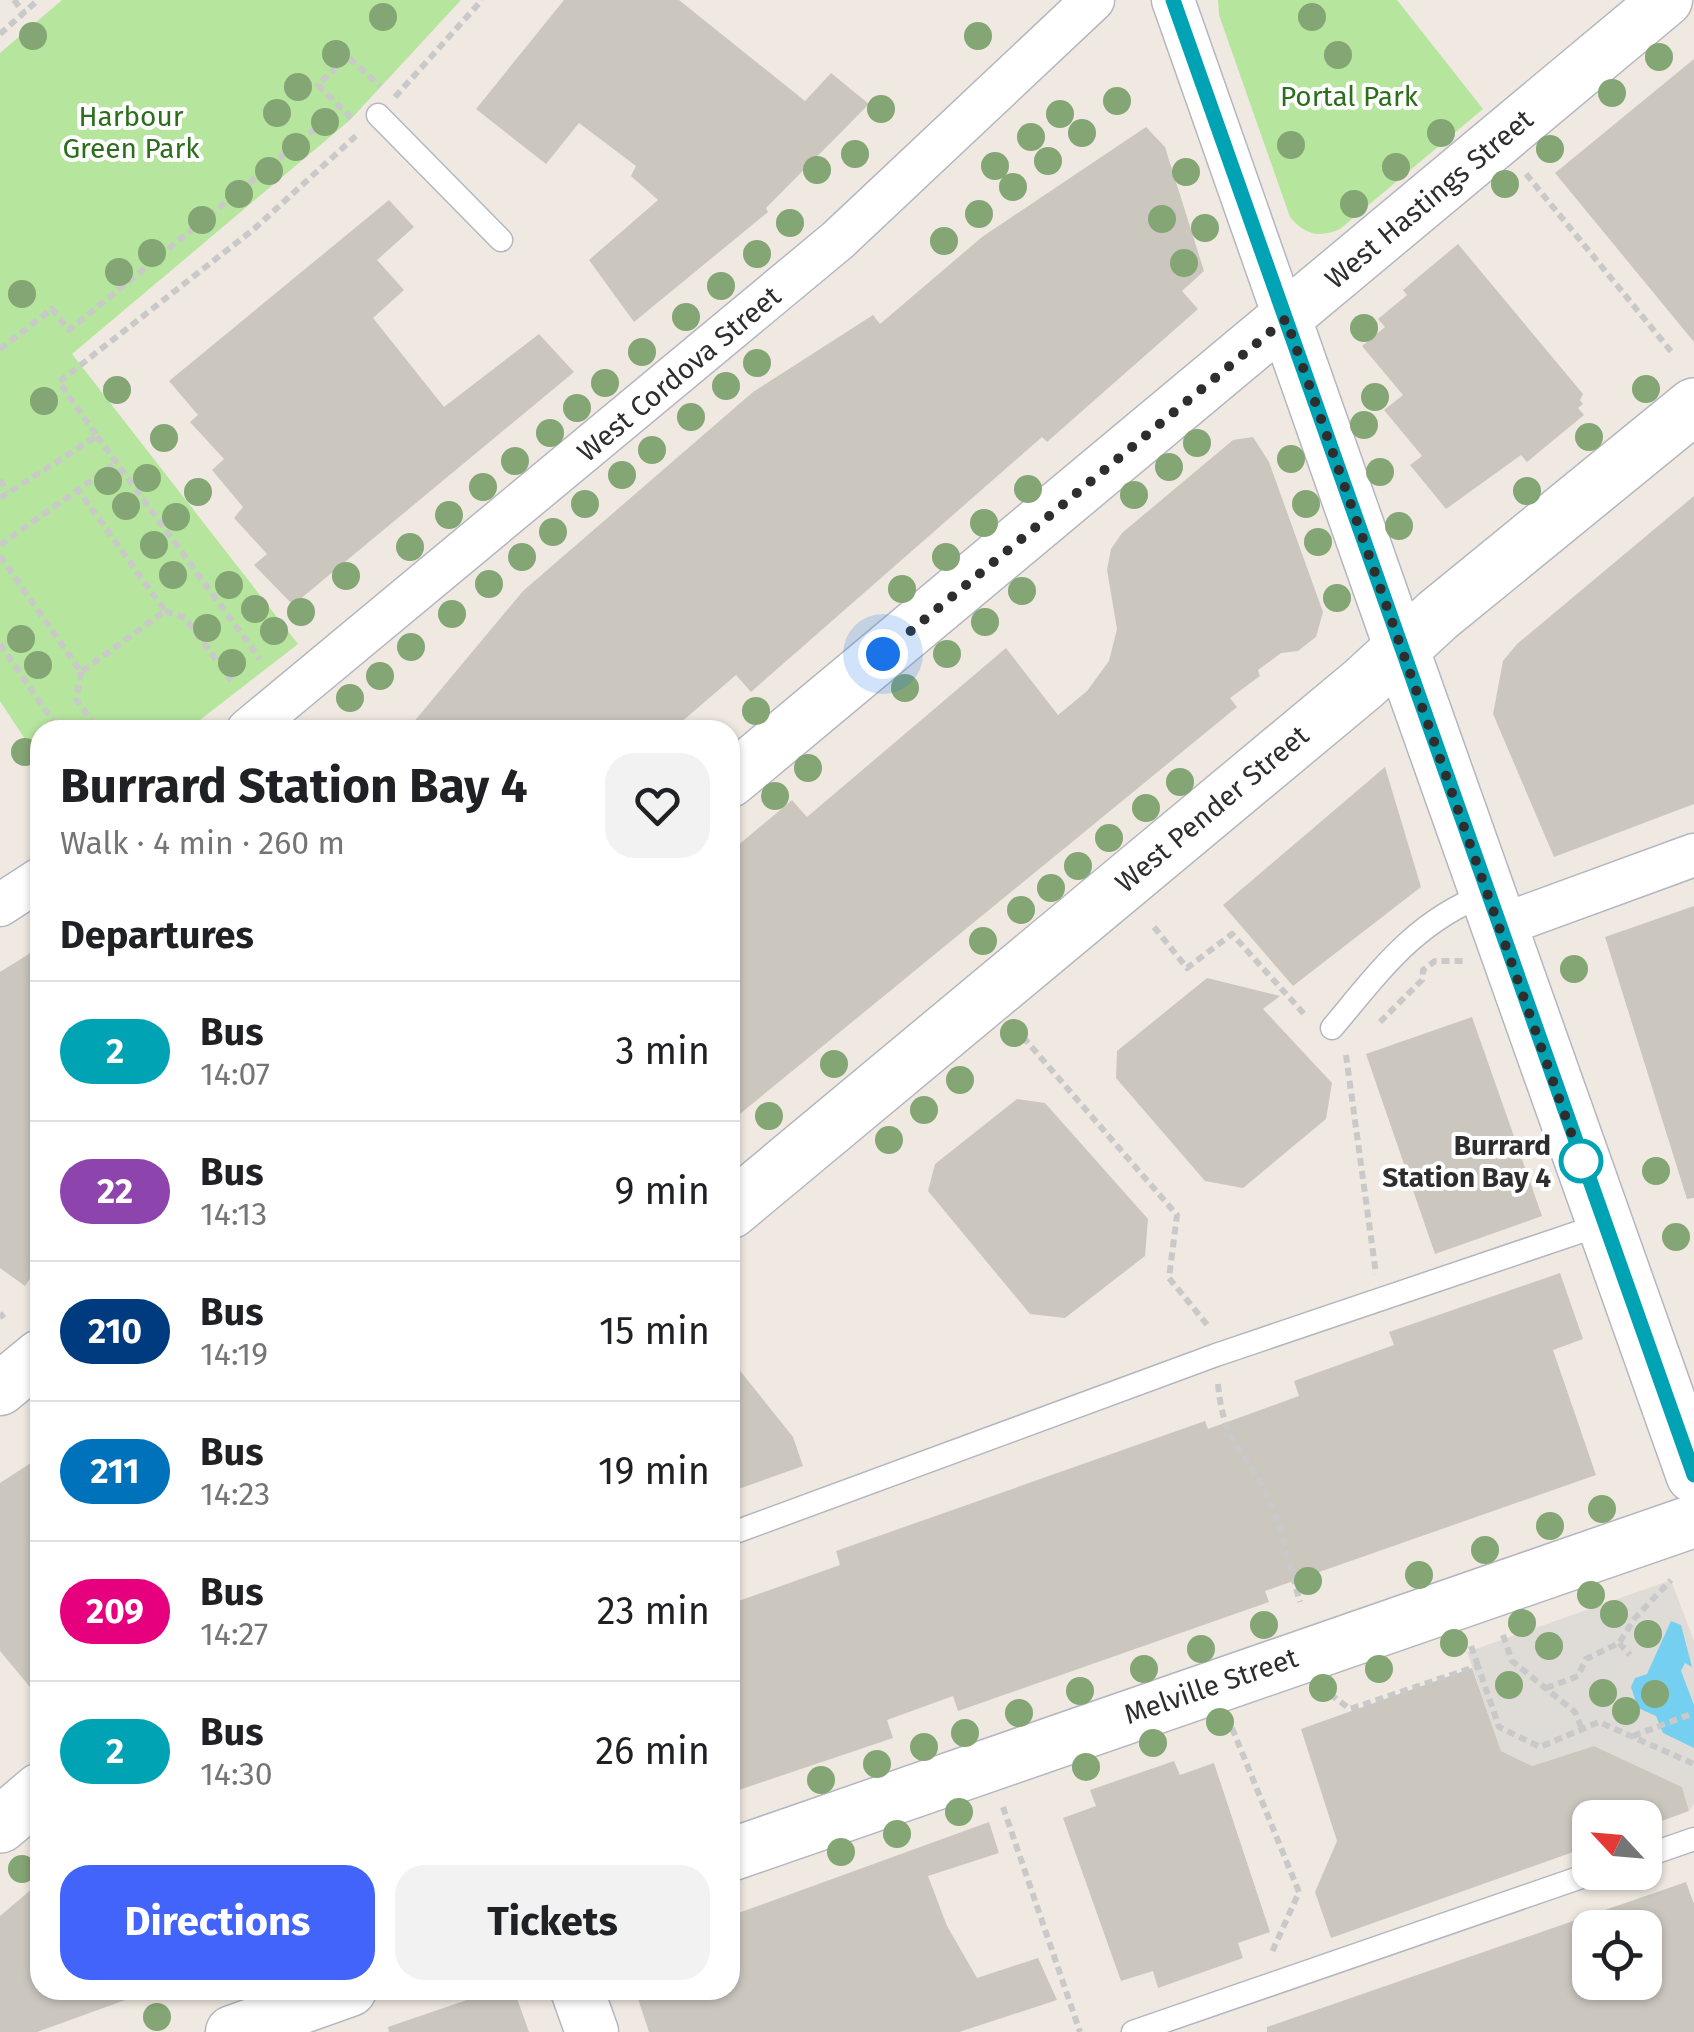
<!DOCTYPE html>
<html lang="en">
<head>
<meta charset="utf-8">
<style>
	:root { --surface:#fff; --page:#f2f2f2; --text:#202124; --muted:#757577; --line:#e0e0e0; --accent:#4264fb }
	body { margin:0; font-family:"Fira Sans",sans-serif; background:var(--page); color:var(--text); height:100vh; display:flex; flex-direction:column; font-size:38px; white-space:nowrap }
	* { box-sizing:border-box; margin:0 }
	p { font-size:32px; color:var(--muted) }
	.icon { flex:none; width:55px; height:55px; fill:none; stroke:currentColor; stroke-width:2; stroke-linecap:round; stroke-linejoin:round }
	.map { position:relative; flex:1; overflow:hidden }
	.side { position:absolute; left:30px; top:720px; width:710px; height:1280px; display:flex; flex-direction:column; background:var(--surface); border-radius:30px; box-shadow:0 2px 8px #0004 }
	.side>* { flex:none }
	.badge { padding:0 20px; border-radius:32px; font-size:35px; line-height:65px }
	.needle { width:65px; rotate:296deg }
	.tools { position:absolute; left:1572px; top:1800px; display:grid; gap:20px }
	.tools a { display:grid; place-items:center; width:90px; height:90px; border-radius:20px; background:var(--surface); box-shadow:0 2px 8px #0004; font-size:50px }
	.you { position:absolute; width:50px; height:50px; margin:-25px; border:8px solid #fff; border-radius:50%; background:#1a73e8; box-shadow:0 0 0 15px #1a73e833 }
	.map>.badge { position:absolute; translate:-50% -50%; box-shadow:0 0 0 5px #fff }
	h2 { padding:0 30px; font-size:38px; line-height:90px }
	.round { display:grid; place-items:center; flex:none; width:105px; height:105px; border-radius:30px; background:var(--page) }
	.overview { display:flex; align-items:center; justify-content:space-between; height:170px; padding:0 30px }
	h1 { font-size:48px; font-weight:700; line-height:75px }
	.primary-button { display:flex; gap:20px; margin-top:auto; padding:20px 30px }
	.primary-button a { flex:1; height:115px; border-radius:30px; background:var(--accent); color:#fff; font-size:40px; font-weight:700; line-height:115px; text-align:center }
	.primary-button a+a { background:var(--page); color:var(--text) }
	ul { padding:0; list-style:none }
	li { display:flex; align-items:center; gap:30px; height:140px; padding:0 30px; border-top:2px solid var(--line) }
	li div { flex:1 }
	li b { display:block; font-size:38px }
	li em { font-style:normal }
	li .badge { min-width:110px; font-weight:700; text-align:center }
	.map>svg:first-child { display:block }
</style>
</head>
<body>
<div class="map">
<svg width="1694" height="2032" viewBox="0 0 1694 2032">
	<rect width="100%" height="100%" fill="#efe9e1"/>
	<path fill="#b6e59e" d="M 62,0 L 461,0 L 350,120 L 72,354 L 298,644 L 187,730 L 40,730 L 40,762 L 0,701 L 0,53 Z
		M 1218,0 L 1397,0 L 1483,109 L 1340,229 C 1319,238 1305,235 1290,217 L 1219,15 Z"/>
	<path fill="#dfdcd8" d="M 1671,1580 L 1694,1641 L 1694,1804 L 1689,1811 L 1682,1787 L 1594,1746 L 1532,1766 L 1501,1751 L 1467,1652 Z"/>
	<path fill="#75cff0" d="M 1671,1621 L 1681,1625 L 1692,1667 L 1685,1663 L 1681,1671 L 1694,1705 L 1694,1748 L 1663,1733 L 1656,1716 L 1638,1708 L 1631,1687 L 1635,1678 L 1647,1674 Z"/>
	<path fill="#cbc7bf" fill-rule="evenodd" d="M 564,0 L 679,0 L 805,101 L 831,73 L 869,104 L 766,208 L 768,212 L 634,322 L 589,260 L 658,200 L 631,176 L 636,166 L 579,123 L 546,164 L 476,109 Z
		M 1694,59 L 1694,342 L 1555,173 Z
		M 1146,127 L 1165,147 L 1204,271 L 1182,291 L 1198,309 L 1047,442 L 1042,437 L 751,692 L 736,675 L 672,730 L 407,730 L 523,591 L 753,392 L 873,315 L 880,324 L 982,237 Z
		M 389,200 L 414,227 L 377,260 L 404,290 L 373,318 L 444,407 L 539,334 L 574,372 L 293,605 L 254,565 L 267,554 L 234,518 L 243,507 L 212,470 L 224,459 L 190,422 L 198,415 L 169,381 Z
		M 1458,244 L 1583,394 L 1580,400 L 1583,404 L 1578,408 L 1584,415 L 1527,462 L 1521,455 L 1446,509 L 1410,465 L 1422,456 L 1384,410 L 1403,395 L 1362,346 L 1385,327 L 1378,319 L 1407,295 L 1403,290 Z
		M 1253,437 L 1269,462 L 1323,612 L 1316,637 L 1298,651 L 1281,653 L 1258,670 L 1260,676 L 1230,698 L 1237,707 L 730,1122 L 730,852 L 792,800 L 807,817 L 1006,648 L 1058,715 L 1087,691 L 1109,661 L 1117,629 L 1107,570 L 1111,549 L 1122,533 L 1233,440 Z
		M 1694,496 L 1694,804 L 1554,857 L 1493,714 L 1503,661 L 1517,644 Z
		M 1385,767 L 1421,887 L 1293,986 L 1223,905 Z
		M 1694,906 L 1694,1198 L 1687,1199 L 1605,937 Z
		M 40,947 L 40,1264 L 25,1286 L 0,1268 L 0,972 Z
		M 1207,978 L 1280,996 L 1263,1009 L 1332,1083 L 1326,1119 L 1243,1188 L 1205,1181 L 1116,1078 L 1117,1051 Z
		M 1472,1017 L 1542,1216 L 1435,1254 L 1366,1054 Z
		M 1017,1099 L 1045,1103 L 1148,1219 L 1145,1256 L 1065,1318 L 1030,1314 L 928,1191 L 935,1164 Z
		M 1560,1273 L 1583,1339 L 1553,1350 L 1596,1475 L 1265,1591 L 1269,1602 L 958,1711 L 953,1696 L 887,1720 L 893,1738 L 730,1793 L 730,1604 L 840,1565 L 836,1551 L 1205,1421 L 1208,1429 L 1299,1396 L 1294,1381 L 1394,1345 L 1389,1332 Z
		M 730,1358 L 793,1437 L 803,1466 L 730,1492 Z
		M 40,1457 L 40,1699 L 0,1651 L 0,1483 Z
		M 1472,1668 L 1501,1751 L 1532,1766 L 1594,1746 L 1682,1787 L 1689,1811 L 1645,1827 L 1645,1818 L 1590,1818 L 1590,1846 L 1331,1938 L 1315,1892 L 1337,1841 L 1301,1729 Z
		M 1174,1761 L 1180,1775 L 1214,1763 L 1270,1932 L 1238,1943 L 1243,1958 L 1158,1988 L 1153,1971 L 1121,1981 L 1063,1818 L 1096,1806 L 1090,1790 Z
		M 989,1822 L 999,1853 L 928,1876 L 947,1926 L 977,1978 L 1038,1958 L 1057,2000 L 959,2032 L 649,2032 L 635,1990 L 730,1990 L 730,1916 Z
		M 40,1882 L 40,1990 L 141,1990 L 142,1994 L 37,2032 L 0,2032 L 0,1916 Z
		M 1686,1882 L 1694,1904 L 1694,2032 L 1267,2032 L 1267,2027 ZM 1590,1928 L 1645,1928 L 1645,1982 L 1590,1982 Z
		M 496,1990 L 514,1990 L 529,2032 L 389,2032 L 388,2027 Z"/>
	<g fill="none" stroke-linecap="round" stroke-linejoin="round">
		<g stroke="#b4b7c1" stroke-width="25">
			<path id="service" d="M 378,115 L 501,240
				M 1332,1028 C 1380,971 1414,922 1486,894
				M 730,1534 L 1216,1355 L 1603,1224
				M 1645,1856 L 1694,1839
				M 1133,2032 L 1596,1872"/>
		</g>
		<g stroke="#b4b7c1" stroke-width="45">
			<path id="minor" d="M 1173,0 L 1285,319
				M 248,730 L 838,240 L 1093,0
				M 0,905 L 40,879
				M 1497,927 L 1694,855"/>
		</g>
		<g stroke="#b4b7c1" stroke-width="55">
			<path id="tertiary" d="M 1285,319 L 1401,649
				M 730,781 L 1666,0
				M 0,1389 L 40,1356
				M 730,1855 L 1694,1521
				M 577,1990 L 592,2032
				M 232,2032 L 350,1990"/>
		</g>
		<g stroke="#b4b7c1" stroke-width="58">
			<path id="secondary" d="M 1401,649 L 1694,1475
				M 730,1211 L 1363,684 L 1438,615 L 1694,406
				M 0,1825 L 40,1791"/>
		</g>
		<path stroke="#c9c9c9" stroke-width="6" stroke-dasharray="8 5" stroke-linecap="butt" d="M 14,0 L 24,13
			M 0,34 L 38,0
			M 395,97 L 482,0
			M 351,118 L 318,85 L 347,56 L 380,86
			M 1526,174 L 1674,355
			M 0,349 L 52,309 L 69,330 L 341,108
			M 97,436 L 260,659
			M 0,480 L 8,492
			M 0,498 L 97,436 L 59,382 L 254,229 L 358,134
			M 0,545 L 116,463
			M 0,556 L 81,672 L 165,611 L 79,491
			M 165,611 L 185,618 L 232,681
			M 0,644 L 59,730
			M 81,672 L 76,699 L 98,730
			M 1154,927 L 1187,968 L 1232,934 L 1306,1016
			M 1380,1022 L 1422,980 L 1423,970 L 1435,961 L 1464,961
			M 1023,1037 L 1177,1215 L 1169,1278 L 1209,1327
			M 1346,1055 L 1376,1274
			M 0,1313 L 4,1318
			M 1218,1384 C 1223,1440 1241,1446 1264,1490 C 1282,1522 1289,1566 1300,1602
			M 1503,1635 L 1512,1661 L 1575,1712 L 1582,1729
			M 1619,1643 L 1630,1655
			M 1471,1646 L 1478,1666
			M 1546,1688 L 1578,1676 L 1586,1659 L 1619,1643 L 1635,1618 L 1671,1580
			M 1330,1694 L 1350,1709 L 1478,1666 L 1499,1727 L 1540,1747 L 1599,1722 L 1694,1764
			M 1232,1728 L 1299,1892 L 1272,1952
			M 1633,1736 L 1694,1713
			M 1003,1807 L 1080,2032"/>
		<use href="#service" stroke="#fff" stroke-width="22"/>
		<use href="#minor" stroke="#fff" stroke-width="42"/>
		<use href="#tertiary" stroke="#fff" stroke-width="52"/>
		<use href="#secondary" stroke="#fff" stroke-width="55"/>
	</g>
	<g fill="#84a574">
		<circle cx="383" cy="17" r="14"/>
		<circle cx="1312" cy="17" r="14"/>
		<circle cx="33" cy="36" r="14"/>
		<circle cx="978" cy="36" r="14"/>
		<circle cx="336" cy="54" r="14"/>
		<circle cx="1338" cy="55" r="14"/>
		<circle cx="1659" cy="57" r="14"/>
		<circle cx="298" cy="87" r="14"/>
		<circle cx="1612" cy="93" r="14"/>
		<circle cx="1117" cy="101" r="14"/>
		<circle cx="881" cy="109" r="14"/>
		<circle cx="277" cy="113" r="14"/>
		<circle cx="1060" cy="114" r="14"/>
		<circle cx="325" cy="122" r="14"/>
		<circle cx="1082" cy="133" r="14"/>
		<circle cx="1441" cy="133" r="14"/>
		<circle cx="1031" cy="137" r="14"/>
		<circle cx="1291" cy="145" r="14"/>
		<circle cx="296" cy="147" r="14"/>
		<circle cx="1550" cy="149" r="14"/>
		<circle cx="855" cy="154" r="14"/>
		<circle cx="1048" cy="161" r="14"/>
		<circle cx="995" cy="166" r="14"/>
		<circle cx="1396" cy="167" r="14"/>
		<circle cx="817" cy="170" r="14"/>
		<circle cx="269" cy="171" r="14"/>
		<circle cx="1186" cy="172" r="14"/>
		<circle cx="1505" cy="184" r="14"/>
		<circle cx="1013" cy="187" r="14"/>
		<circle cx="239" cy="194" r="14"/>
		<circle cx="1354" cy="204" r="14"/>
		<circle cx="979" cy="214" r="14"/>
		<circle cx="1162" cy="219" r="14"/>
		<circle cx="202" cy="220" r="14"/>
		<circle cx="790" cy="223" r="14"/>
		<circle cx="1205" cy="228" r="14"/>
		<circle cx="944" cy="241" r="14"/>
		<circle cx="152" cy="253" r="14"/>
		<circle cx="757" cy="254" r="14"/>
		<circle cx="1184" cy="263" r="14"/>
		<circle cx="119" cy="272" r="14"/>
		<circle cx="721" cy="286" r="14"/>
		<circle cx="22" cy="294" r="14"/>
		<circle cx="686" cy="317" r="14"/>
		<circle cx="1364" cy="328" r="14"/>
		<circle cx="642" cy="352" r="14"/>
		<circle cx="757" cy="363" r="14"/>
		<circle cx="605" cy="383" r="14"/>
		<circle cx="726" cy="386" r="14"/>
		<circle cx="1646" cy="389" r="14"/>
		<circle cx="117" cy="390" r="14"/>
		<circle cx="1375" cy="397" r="14"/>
		<circle cx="44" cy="401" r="14"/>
		<circle cx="577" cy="408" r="14"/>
		<circle cx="691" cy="417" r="14"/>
		<circle cx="1364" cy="425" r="14"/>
		<circle cx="550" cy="433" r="14"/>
		<circle cx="1589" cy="437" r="14"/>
		<circle cx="164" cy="438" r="14"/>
		<circle cx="1197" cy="443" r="14"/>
		<circle cx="652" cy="450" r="14"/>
		<circle cx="1291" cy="459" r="14"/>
		<circle cx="515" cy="461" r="14"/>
		<circle cx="1169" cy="467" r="14"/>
		<circle cx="1380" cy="472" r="14"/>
		<circle cx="622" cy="475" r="14"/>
		<circle cx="147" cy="478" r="14"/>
		<circle cx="108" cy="481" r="14"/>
		<circle cx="483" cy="487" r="14"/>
		<circle cx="1028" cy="489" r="14"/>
		<circle cx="1527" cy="491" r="14"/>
		<circle cx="198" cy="492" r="14"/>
		<circle cx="1134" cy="495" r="14"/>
		<circle cx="585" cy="504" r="14"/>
		<circle cx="1306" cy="504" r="14"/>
		<circle cx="126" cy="506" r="14"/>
		<circle cx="449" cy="515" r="14"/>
		<circle cx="176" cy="517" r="14"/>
		<circle cx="984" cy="523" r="14"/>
		<circle cx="1399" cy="526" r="14"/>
		<circle cx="553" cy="532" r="14"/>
		<circle cx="1318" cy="542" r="14"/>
		<circle cx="154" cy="545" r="14"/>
		<circle cx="410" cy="547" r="14"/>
		<circle cx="522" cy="557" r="14"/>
		<circle cx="946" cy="557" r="14"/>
		<circle cx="173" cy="575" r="14"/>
		<circle cx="346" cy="576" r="14"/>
		<circle cx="489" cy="584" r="14"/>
		<circle cx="229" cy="585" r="14"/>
		<circle cx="902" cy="589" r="14"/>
		<circle cx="1022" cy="591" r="14"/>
		<circle cx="1337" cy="598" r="14"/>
		<circle cx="255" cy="609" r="14"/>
		<circle cx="301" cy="612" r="14"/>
		<circle cx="452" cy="614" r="14"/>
		<circle cx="985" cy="622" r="14"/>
		<circle cx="207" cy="628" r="14"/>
		<circle cx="274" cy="631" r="14"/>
		<circle cx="21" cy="639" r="14"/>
		<circle cx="411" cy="647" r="14"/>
		<circle cx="947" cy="654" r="14"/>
		<circle cx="232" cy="663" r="14"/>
		<circle cx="38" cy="665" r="14"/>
		<circle cx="380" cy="676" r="14"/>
		<circle cx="905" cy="688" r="14"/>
		<circle cx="350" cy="698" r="14"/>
		<circle cx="756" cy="711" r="14"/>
		<circle cx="25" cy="752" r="14"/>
		<circle cx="808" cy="768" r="14"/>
		<circle cx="1180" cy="782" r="14"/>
		<circle cx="775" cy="796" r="14"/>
		<circle cx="1146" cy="808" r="14"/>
		<circle cx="1109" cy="838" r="14"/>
		<circle cx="1078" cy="866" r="14"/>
		<circle cx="1051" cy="888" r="14"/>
		<circle cx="1021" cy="910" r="14"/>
		<circle cx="983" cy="941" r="14"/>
		<circle cx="1574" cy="969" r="14"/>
		<circle cx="1014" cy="1033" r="14"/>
		<circle cx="834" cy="1064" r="14"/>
		<circle cx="960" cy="1080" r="14"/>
		<circle cx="924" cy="1110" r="14"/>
		<circle cx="769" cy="1116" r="14"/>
		<circle cx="889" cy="1140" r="14"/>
		<circle cx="1656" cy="1171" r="14"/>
		<circle cx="1676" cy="1237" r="14"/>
		<circle cx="1602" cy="1509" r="14"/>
		<circle cx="1550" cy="1526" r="14"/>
		<circle cx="1485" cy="1550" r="14"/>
		<circle cx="1419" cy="1575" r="14"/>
		<circle cx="1308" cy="1581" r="14"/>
		<circle cx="1591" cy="1595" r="14"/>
		<circle cx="1614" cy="1614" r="14"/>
		<circle cx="1522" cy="1623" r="14"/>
		<circle cx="1264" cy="1625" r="14"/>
		<circle cx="1648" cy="1634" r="14"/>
		<circle cx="1454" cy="1643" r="14"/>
		<circle cx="1549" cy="1646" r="14"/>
		<circle cx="1201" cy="1649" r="14"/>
		<circle cx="1144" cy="1669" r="14"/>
		<circle cx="1379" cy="1669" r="14"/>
		<circle cx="1509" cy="1685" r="14"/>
		<circle cx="1323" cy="1688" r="14"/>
		<circle cx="1080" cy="1691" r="14"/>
		<circle cx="1603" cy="1693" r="14"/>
		<circle cx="1655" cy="1694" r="14"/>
		<circle cx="1626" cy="1711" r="14"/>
		<circle cx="1019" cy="1713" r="14"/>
		<circle cx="1220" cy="1722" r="14"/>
		<circle cx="965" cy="1733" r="14"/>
		<circle cx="1153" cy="1743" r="14"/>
		<circle cx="924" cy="1747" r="14"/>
		<circle cx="877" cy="1764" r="14"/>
		<circle cx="1086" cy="1767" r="14"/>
		<circle cx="821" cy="1780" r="14"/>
		<circle cx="959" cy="1812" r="14"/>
		<circle cx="897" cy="1834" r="14"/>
		<circle cx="841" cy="1852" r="14"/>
		<circle cx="22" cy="1869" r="14"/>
		<circle cx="157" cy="2017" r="14"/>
	</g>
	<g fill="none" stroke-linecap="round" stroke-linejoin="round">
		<g stroke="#fff" stroke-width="22">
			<path id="line" d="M 1173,0 L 1694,1475"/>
		</g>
		<use href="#line" stroke="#00a3b4" stroke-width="15"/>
		<path stroke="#2e2e2e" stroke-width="10" stroke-dasharray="0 18" d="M 883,654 L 1286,319 L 1581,1161"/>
	</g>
	<circle fill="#fff" stroke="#00a3b4" stroke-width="5" cx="1581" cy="1161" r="20"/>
	<g text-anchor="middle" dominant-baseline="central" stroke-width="8" stroke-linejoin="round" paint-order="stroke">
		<g font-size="28" fill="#2c6e1b" stroke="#fff">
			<text x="1349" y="96">Portal Park</text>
			<text x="131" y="116">Harbour<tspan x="131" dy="32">Green Park</tspan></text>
		</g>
		<g font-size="28" fill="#2e2e2e" stroke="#fff">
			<text transform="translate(1429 199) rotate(-40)">West Hastings Street</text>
			<text transform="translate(679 374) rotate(-40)">West Cordova Street</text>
			<text transform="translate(1212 809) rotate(-40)">West Pender Street</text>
			<text transform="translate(1211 1686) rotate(-19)">Melville Street</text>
		</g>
		<g font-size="28" font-weight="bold" fill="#2e2e2e" stroke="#fff" text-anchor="end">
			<text x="1551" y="1145">Burrard<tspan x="1551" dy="32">Station Bay 4</tspan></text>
		</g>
	</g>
</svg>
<div class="tools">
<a><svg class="needle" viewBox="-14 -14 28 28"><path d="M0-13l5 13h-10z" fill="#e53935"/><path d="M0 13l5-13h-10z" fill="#757577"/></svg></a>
<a><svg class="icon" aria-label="locate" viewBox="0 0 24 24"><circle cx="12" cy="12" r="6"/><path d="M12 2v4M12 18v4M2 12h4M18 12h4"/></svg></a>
</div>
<div class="you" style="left:883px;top:654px"></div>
<section class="side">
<div class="overview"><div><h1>Burrard Station Bay 4</h1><p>Walk · 4 min · 260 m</p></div><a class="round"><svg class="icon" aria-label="heart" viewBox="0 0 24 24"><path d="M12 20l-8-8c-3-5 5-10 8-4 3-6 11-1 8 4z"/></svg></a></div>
<h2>Departures</h2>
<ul>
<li><span class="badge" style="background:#00a3b4;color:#fff">2</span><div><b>Bus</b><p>14:07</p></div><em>3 min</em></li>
<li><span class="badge" style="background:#8e44ad;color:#fff">22</span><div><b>Bus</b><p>14:13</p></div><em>9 min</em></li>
<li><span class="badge" style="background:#003b80;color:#fff">210</span><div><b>Bus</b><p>14:19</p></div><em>15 min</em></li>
<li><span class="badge" style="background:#0072bc;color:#fff">211</span><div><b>Bus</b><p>14:23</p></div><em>19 min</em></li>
<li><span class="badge" style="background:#e6007e;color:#fff">209</span><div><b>Bus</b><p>14:27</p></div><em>23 min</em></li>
<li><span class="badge" style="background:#00a3b4;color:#fff">2</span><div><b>Bus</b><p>14:30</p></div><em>26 min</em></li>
</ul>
<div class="primary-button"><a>Directions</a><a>Tickets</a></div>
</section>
</div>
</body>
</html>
